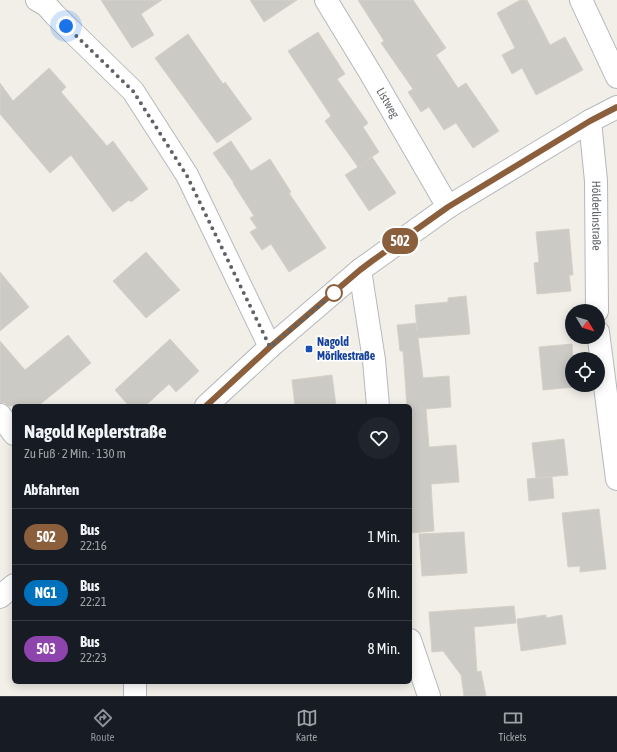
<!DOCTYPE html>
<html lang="de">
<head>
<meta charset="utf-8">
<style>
	:root { --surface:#171b24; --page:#20242c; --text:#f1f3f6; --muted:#9ea1a6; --line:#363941; --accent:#8c9099 }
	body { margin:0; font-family:"Asap Condensed",sans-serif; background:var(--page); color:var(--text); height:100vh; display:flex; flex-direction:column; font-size:15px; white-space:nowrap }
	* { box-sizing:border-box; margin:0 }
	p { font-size:13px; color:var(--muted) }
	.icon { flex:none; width:22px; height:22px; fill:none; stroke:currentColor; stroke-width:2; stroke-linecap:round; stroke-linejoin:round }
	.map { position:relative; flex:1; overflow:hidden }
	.drawer { position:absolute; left:12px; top:404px; width:400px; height:280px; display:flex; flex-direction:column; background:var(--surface); border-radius:6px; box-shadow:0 2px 10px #0003 }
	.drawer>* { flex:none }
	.badge { padding:0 8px; border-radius:13px; font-size:14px; line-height:26px }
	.needle { width:26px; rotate:128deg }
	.buttons { position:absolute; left:565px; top:304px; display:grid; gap:8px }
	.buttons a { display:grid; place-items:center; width:40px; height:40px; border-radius:50%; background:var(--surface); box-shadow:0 2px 10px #0003; font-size:20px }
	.you { position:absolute; width:20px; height:20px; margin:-10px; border:3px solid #fff; border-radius:50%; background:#1a73e8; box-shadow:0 0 0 6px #1a73e833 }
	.map>.badge { position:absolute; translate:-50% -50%; box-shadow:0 0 0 2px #fff }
	h2 { padding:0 12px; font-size:15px; line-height:36px }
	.round { display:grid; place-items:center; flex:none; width:42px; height:42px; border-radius:21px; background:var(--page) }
	.summary { display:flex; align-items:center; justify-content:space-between; height:68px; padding:0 12px }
	h1 { font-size:19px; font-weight:700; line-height:30px }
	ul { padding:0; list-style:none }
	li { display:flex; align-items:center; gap:12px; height:56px; padding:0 12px; border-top:1px solid var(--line) }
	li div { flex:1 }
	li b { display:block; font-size:15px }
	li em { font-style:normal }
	li .badge { min-width:44px; font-weight:700; text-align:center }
	.tabs { display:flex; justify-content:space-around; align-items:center; height:56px; border-top:1px solid var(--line); background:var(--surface); font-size:11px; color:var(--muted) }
	.tabs a { display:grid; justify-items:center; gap:2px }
	.tabs .selected { color:var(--accent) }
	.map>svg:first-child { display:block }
</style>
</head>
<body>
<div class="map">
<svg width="617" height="696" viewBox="0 0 617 696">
	<rect width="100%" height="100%" fill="#f1efe8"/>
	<path fill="#cccac5" stroke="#d6d1c6" d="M 101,0 L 162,0 L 141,14 L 154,35 L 132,48 Z
		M 250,0 L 297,0 L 264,22 Z
		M 358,0 L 413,0 L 446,48 L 436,55 L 458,88 L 466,83 L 499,131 L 473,148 L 456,123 L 444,130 L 429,107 L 421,112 L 408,92 L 413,89 L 381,43 L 384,41 Z
		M 520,0 L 527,0 L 550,45 L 565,37 L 583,70 L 536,95 L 522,68 L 512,74 L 502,55 L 515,48 L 497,13 Z
		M 318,32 L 345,74 L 337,79 L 368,123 L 363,127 L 379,152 L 366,161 L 372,157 L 396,193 L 369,211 L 345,175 L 358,167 L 325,121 L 331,116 L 288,51 Z
		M 188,34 L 223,84 L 225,82 L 252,119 L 217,143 L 155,58 Z
		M 49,68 L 66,87 L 61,92 L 107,146 L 113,141 L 148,189 L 131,202 L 129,200 L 113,212 L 71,155 L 50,173 L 0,114 L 0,83 L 13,101 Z
		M 231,141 L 251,171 L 270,159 L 291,192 L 289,193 L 326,248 L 289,272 L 271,244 L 262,250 L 250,232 L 257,228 L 250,218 L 254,216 L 233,183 L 234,183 L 213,153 Z
		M 569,229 L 573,275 L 569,275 L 571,291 L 537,294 L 534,263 L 539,262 L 536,232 Z
		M 146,252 L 180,290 L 146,318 L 113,281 Z
		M 0,272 L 29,307 L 0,331 Z
		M 466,296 L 470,334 L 418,338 L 423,378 L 449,376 L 451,407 L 426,409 L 429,447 L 456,445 L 459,482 L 431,484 L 434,531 L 410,533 L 410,406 L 407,406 L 403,351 L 400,351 L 397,325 L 417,323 L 417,330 L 415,305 L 448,302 L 448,298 Z
		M 68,335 L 91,363 L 38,406 L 8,406 L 5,403 L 0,403 L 0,341 L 25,370 Z
		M 170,339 L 199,371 L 176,392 L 169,384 L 145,406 L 129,406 L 115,390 Z
		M 572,344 L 573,359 L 572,359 L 572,385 L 575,385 L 575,387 L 543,390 L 539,347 Z
		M 332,375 L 336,406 L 295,406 L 292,380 Z
		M 564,439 L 568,475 L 537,478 L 552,477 L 554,498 L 529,501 L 527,479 L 536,478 L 532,443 Z
		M 599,509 L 606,569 L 580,572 L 580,566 L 568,567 L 562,513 Z
		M 464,532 L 467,573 L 422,576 L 419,534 Z
		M 514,606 L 516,623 L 474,627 L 477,672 L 481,671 L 486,696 L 464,696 L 461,675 L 443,651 L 432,652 L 429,612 Z
		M 546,615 L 546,618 L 562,615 L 566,644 L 521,651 L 517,619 Z"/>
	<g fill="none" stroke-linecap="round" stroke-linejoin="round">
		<g stroke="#b5b8bc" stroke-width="24">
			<g id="street">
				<path d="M 37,0 L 46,5 L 55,15 L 133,91 L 187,175 L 270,347"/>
				<path id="s1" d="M 326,0 L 371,74 L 448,207"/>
				<path d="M 581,0 L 617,77"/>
				<path id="s2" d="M 590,121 L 596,181 L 597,311"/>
				<path d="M 360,270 L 374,360 L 378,406"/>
				<path d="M 598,332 L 617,479"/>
				<path d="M 206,406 L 270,347 L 360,270 L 448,207 L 590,121 L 617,107"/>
				<path d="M 0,415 L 14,434"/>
				<path d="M 0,597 L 14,585"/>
				<path d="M 410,640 L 429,696"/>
				<path d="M 135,682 L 135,696"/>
			</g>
		</g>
		<use href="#street" stroke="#fff" stroke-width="22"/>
	</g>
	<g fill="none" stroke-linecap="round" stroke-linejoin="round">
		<g stroke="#fff" stroke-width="9">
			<path id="line" d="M 206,406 L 270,347 L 360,270 L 372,261 L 448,207 L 590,121 L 617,107"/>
		</g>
		<use href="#line" stroke="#8b5e3c" stroke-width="6"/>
		<path stroke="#5f6368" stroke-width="4" stroke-dasharray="0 7.2" d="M 66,26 L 133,91 L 156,127 L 187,176 L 270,347 L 338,290 L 334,293"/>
	</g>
	<circle fill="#fff" stroke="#8b5e3c" stroke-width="2" cx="334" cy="293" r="8"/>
	<rect fill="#1a4fb4" stroke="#fff" stroke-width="1.5" x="305" y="345" width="8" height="8" rx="2"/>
	<g text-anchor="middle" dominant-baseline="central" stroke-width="3.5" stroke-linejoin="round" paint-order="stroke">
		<g font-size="12" fill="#5f6368" stroke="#fff">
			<text stroke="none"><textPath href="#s1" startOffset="120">Listweg</textPath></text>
			<text stroke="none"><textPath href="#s2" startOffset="95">Hölderlinstraße</textPath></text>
		</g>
		<g font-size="12" font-weight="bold" fill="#164399" stroke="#fff" text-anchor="start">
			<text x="317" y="342">Nagold<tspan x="317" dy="14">Mörikestraße</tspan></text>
		</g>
	</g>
</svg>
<div class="buttons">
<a><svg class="needle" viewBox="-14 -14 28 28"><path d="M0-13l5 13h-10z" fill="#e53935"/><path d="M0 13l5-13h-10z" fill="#9ea1a6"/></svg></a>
<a><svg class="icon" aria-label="locate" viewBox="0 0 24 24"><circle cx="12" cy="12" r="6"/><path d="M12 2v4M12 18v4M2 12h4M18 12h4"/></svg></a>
</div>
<div class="you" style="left:66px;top:26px"></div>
<b class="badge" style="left:400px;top:241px;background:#8b5e3c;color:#fff">502</b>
<section class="drawer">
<div class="summary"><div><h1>Nagold Keplerstraße</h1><p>Zu Fuß · 2 Min. · 130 m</p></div><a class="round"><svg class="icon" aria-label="heart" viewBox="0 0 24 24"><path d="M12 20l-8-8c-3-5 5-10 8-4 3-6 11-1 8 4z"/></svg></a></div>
<h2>Abfahrten</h2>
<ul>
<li><span class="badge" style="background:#8b5e3c;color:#fff">502</span><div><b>Bus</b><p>22:16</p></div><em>1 Min.</em></li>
<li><span class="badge" style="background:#0072bc;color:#fff">NG1</span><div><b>Bus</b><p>22:21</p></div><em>6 Min.</em></li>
<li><span class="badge" style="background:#8e44ad;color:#fff">503</span><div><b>Bus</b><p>22:23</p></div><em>8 Min.</em></li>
</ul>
</section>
</div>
<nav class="tabs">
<a class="selected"><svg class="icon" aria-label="directions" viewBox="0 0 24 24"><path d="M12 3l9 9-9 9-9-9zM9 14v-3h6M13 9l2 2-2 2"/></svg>Route</a>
<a><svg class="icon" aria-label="map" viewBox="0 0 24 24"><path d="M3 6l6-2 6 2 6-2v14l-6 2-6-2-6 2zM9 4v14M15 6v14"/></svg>Karte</a>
<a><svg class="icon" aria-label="tickets" viewBox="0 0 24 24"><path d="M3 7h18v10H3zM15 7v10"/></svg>Tickets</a>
</nav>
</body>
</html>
